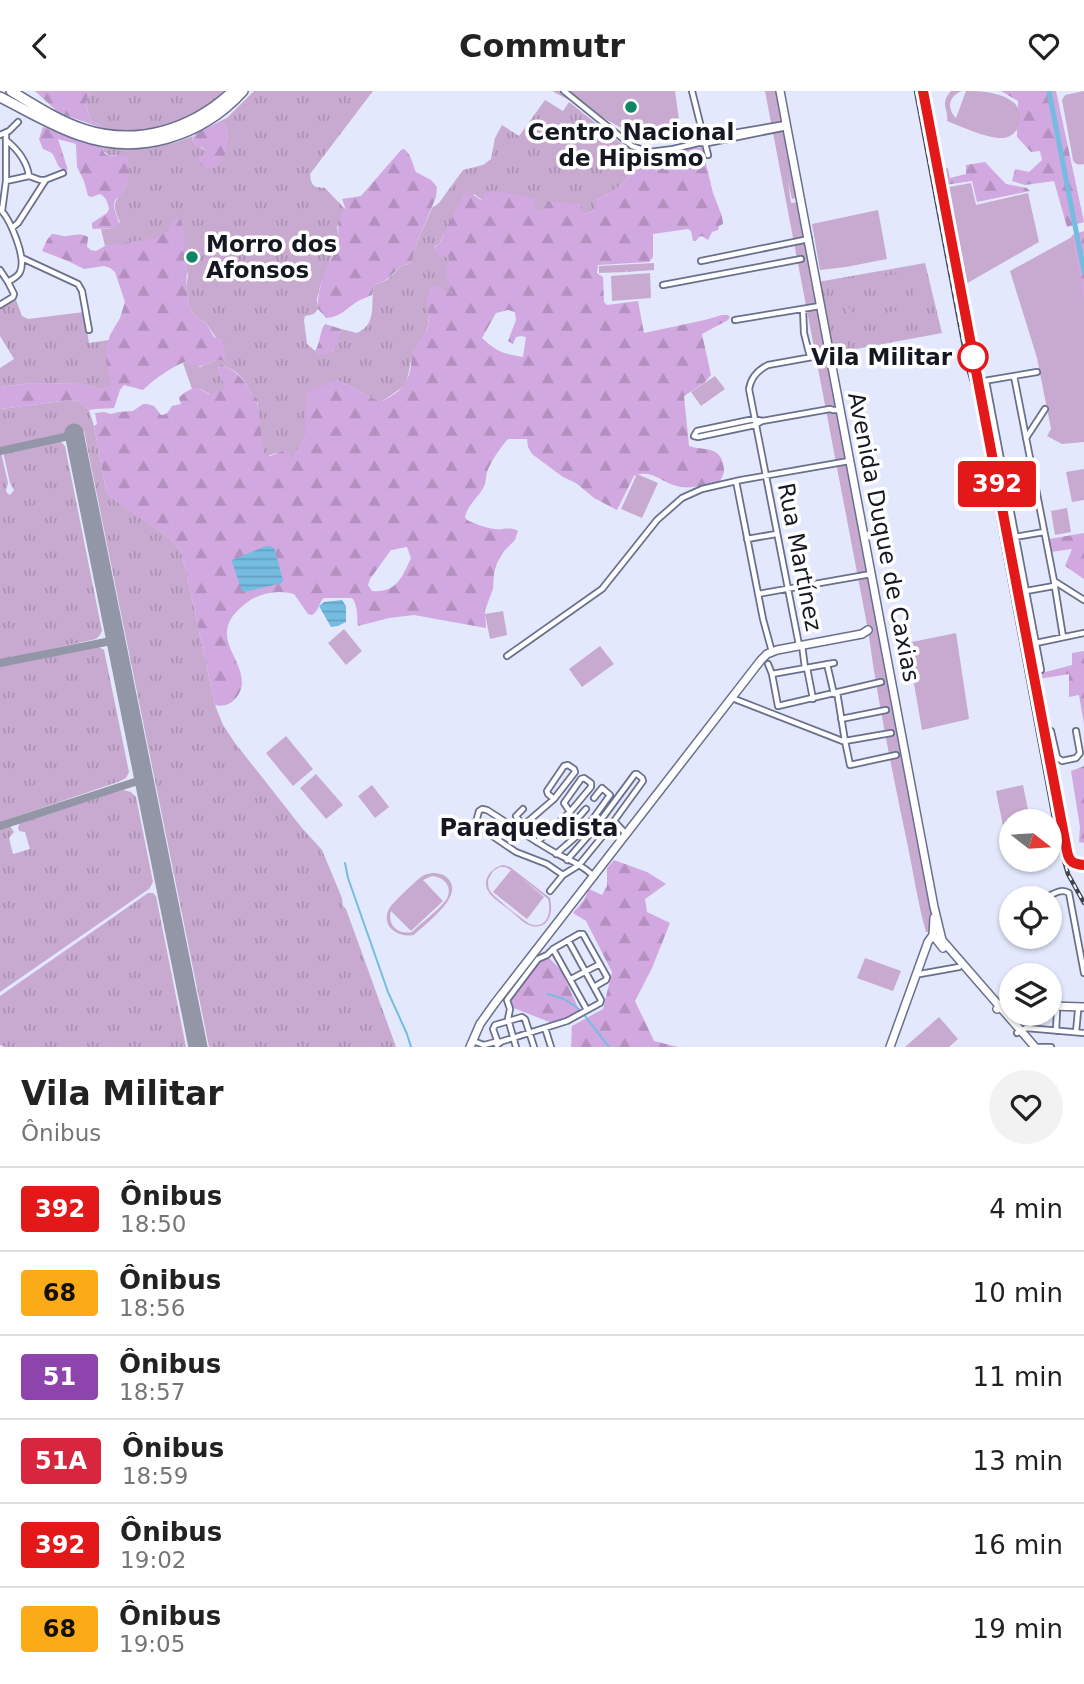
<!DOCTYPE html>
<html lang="pt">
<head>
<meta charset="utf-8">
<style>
	:root { --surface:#fff; --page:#f2f2f2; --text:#222; --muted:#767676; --line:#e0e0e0 }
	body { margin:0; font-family:"DejaVu Sans",sans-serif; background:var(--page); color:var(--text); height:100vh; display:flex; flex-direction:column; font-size:26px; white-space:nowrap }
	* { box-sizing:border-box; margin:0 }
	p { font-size:23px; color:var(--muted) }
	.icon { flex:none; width:38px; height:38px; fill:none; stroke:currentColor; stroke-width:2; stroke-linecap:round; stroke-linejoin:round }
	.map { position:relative; height:956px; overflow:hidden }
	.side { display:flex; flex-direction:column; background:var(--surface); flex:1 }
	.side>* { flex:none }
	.badge { padding:0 14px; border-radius:5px; font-size:24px; line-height:46px }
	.needle { width:46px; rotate:107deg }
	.buttons { position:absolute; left:999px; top:718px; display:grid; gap:14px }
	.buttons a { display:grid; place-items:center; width:63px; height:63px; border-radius:50%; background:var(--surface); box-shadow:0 2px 5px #0004; font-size:35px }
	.map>.badge { position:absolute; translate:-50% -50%; box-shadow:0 0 0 4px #fff }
	.round { display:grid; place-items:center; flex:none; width:74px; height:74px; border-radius:37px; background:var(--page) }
	.summary { display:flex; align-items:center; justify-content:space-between; height:119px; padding:0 21px }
	h1 { font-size:33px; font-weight:600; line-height:52px }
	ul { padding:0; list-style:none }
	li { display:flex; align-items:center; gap:21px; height:84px; padding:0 21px; border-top:2px solid var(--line) }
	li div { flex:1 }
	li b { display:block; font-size:26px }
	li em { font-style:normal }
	li .badge { min-width:77px; font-weight:700; text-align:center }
	header { display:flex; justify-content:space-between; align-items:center; height:91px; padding:0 21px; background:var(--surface); font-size:32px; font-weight:600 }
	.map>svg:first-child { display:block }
</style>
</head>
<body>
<header><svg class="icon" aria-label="back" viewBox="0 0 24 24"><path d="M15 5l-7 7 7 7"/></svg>Commutr<svg class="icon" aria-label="heart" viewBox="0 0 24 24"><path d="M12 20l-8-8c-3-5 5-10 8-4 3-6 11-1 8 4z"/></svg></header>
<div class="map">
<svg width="1084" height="956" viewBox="0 0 1084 956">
	<defs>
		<pattern id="grass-tufts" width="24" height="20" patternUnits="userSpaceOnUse" patternTransform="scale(1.75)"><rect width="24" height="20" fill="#c8aad1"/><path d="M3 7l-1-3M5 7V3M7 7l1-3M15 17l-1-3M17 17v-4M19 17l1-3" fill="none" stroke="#ab92b3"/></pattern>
		<pattern id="forest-firs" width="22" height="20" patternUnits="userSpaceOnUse" patternTransform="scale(1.75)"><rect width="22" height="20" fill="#d1a8df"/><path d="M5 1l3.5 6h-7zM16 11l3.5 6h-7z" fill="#b390bf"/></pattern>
		<pattern id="water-rules" width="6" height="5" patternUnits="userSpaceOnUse" patternTransform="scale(1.75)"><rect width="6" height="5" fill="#75bce1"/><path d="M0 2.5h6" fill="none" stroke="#64a1c1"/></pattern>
	</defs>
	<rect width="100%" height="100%" fill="#e3e8fc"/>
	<path fill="url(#grass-tufts)" d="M 92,0 L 225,0 C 194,29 144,49 102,37 L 101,34 L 91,30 C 87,20 83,8 92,0 Z
		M 254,0 L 373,0 L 310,83 L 311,90 L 313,94 L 316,96 L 325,97 L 346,119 L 337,136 L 339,147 L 320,196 L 317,208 L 318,218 L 314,223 L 305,225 L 304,229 L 307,253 L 320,264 L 333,260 L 341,238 L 357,242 C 378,233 370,212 374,194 L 387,189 L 402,174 L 410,173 L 419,147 L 432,117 L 439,112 L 463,79 L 483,74 L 491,68 L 495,47 L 502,34 L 519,45 L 545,9 L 563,20 L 569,11 L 626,56 L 633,60 L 643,63 C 629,86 622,98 596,109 L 596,119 L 584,123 L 541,122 L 535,119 L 535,110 L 482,109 L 474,103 L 442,146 L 439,153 L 434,156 L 444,165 L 451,166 L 452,204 L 428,224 L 428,234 L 425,243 L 421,251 L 413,260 L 406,294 L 381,311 L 337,289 L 292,369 L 276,362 L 265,366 C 262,353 255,323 258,311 C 250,302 246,290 237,282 C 232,278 227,277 222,273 L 219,274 L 218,278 L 227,299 C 222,301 216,304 211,303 C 202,302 204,295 192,298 L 183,272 L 187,270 L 200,276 L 218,268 L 222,268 L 225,266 L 223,257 L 206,232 L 194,224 L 189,214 L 186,195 L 188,185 L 184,166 L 184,142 L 177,128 C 174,132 172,138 167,142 C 155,152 120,153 105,155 L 101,138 L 114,137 L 120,131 C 109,107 117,113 127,94 L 117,64 C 111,65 109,65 104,61 L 103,55 L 150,57 L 177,51 L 193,45 L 192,50 L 206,60 L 206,64 L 202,76 L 228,47 L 225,33 L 217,32 L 228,26 Z
		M 925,172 L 942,242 L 829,263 L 818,191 Z
		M 16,209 L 22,225 L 28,228 L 84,221 L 89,252 L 109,249 C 105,264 111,279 110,295 L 104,297 L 96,297 L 81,293 L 31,292 L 0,296 L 0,277 L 14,268 L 0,245 L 0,217 Z
		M 70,309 L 80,311 L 89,319 L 94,335 L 106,399 L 112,407 L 170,447 L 181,461 L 187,485 L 215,614 L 223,634 L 235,652 L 302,737 L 322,759 L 342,807 L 343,815 L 346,818 L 396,956 L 209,956 L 84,340 L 0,357 L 0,318 Z
		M 56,350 L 61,351 L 65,355 L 102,540 L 100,544 L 96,548 L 0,569 L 0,362 L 1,361 L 8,392 L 6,399 L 7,402 L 10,404 L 14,399 L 10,392 L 3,361 Z
		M 97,555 L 104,559 L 129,681 L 126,687 L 118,691 L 0,731 L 0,575 Z
		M 123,699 L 131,701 L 136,706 L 153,791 L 149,798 L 0,901 L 0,738 L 10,735 L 14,741 L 9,747 L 13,763 L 30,758 L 25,741 L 19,740 L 18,736 L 20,732 Z
		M 148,802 L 153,802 L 156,805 L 186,956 L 5,956 L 0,954 L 0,905 Z"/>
	<path fill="url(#forest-firs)" fill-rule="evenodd" d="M 35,0 L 92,0 C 83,8 87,20 91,30 L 101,34 L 102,37 L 59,22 Z
		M 1001,0 L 1056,0 L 1084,131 L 1067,136 L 1054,90 L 1025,94 L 1012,90 L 1015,78 L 1029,81 L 1042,69 L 1040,60 L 1031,61 L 1017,46 L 1018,10 Z
		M 217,32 L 225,32 C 226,38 228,44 228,50 C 227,66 213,91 198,70 L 199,65 L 206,64 L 206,60 L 202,56 L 195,56 L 192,49 L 196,42 Z
		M 43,36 L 101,55 L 103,57 L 104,62 C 111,68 119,62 128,66 C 130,79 130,95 121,104 C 116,109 116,106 114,113 C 113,120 119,127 119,134 L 114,137 L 93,138 L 92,136 L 92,132 L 107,122 L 109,118 C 108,112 106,106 100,103 L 92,106 L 88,105 L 84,90 L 77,76 L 76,53 L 58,48 L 68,79 C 57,80 57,69 52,62 L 43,58 L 39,48 Z
		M 702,56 L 713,102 L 722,125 L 723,133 L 719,135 L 718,139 L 712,141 L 708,149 L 702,145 L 699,146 L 696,150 L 693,150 L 691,140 L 688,138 L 653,143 L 653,166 L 649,171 L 598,174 L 597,182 L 603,186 L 604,211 L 607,214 L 638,210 L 644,242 L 705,229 L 722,224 L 728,224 L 730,226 L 728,229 L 702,243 L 711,284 L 704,292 L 684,305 L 689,355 C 703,360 719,354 723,373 C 725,380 724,383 720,390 C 709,393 693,398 681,396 C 663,394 653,377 634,385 L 617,419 L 594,407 L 576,392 L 563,386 L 532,363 L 528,356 L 527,348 L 508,348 C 500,357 491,370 487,381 C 486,385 486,389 485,393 C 481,405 468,412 465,426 L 467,429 C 475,433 486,437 495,438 C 504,439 510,435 518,440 L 515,449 L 504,460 L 497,472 L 494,482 L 493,498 L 485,519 L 486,537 L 414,524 L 389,527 L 358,535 C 357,526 358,514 352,507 L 324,507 C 318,512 319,521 312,524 L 308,523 L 294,503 C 280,499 265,501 252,508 C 240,516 228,526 227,541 C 225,561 255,586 235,608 C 230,614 223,616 215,614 L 187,485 L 181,461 L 170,447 L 111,407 L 106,399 L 94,335 L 97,333 L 95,322 L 104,321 L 111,323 L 118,321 L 133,320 L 143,313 L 147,313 L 154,315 L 161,324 C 167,324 169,320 172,315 L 181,313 L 179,307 C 183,302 190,298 197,296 L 208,303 L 212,303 L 218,300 L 226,299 L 218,278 L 219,274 L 222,273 C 228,278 235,279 240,286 C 247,293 250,302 258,309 C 256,317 259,323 260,331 C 261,343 262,354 265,365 L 270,365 L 286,359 L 292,368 L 305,346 L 306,301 L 337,289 L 381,311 C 399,301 408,296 411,274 C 411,274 412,264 412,263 C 415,253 426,246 428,234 C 430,221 423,208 432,195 L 437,195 L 452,203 L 445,180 L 451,166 L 440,166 L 433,158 L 439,153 L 466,99 L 481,109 L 486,101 L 496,100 L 534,107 L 535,110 L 535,119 L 541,122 L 548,110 L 581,113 L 584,123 L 596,119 L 596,109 C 622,98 629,86 643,63 ZM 508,219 L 515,221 L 516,229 L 508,250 L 513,253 L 516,246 L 521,245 L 526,246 L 523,266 C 504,263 497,261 482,247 L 496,222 ZM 407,456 L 411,467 C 402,487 396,502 372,500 L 368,494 L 370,488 L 391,459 Z
		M 404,58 C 412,64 412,73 416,81 L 431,89 L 437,96 L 436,106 L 419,147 L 410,173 L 402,174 L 386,189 L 374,194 L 372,204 C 368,206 364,207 360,209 C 347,216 342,226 326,227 L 318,218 C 317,203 322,189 328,175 C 332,166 337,158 338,149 C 340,137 334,127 346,119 L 342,108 L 361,105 L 401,59 Z
		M 985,71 L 1006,93 L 1027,97 L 1030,100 L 977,111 L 972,90 L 945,94 L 940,79 L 948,77 L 950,87 L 966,83 L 966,74 Z
		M 177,128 L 181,129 L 184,142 L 184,166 L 187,180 L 186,195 L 189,214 L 194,224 L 206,232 L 214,246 L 223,249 L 226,270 C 211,265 207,279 190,274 L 187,270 C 173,275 154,288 143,299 L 124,294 L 120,299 L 114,317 C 106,318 98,317 89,319 L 80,311 L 70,309 L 0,318 L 0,296 L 31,292 L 82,293 L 96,297 L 104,297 L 110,294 L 110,289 L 106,270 L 106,258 L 110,244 L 120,227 L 125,211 L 115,181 L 110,177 L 104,175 L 84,178 L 68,170 L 42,160 L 47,149 L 52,143 C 57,143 62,146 67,145 C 76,144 79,142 88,146 L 87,156 L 91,159 L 96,160 L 105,155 L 155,147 L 168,141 L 174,130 Z
		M 1084,140 L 1084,243 L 1069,154 L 1072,144 Z
		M 325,233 L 341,238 C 337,251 337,264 320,264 L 315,260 C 321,251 319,241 325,233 Z
		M 1084,442 L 1084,488 L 1065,475 L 1072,458 L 1051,461 L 1049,448 Z
		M 1084,560 L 1084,633 L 1079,604 L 1069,606 L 1069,583 L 1039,588 L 1038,583 L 1072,574 L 1072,562 Z
		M 1084,675 L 1084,752 L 1079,751 L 1080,736 L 1071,680 Z
		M 614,769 L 647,781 L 666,793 L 645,808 L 647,821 L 670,832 L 652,877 L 635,910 L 654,950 L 678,956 L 571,956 L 572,935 L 603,918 L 612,881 L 586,830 L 573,822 L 584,809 L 589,798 L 602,804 L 607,795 L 607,777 Z
		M 548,866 L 561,879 L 580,921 L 552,932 L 511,916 L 508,909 L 537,871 Z"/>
	<path fill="#c8aad1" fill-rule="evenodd" d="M 552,0 L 675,0 L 682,51 L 639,46 Z
		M 765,0 L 777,0 L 782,30 L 777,32 L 779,40 L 784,40 L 797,107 L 792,108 L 788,91 L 791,112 L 801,111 L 934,816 L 934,833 L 929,841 L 926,841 C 918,813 914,785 908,756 C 893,684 878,613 868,539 Z
		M 951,0 L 962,0 C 949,5 946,17 956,27 L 966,0 C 980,0 1001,1 1013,11 C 1028,23 1019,48 1000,47 C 986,47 960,35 947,30 C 949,18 939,14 951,0 Z
		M 1084,0 L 1084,73 C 1079,74 1075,74 1073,69 L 1062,9 L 1065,4 Z
		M 971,92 L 976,114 L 1028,102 L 1039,151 L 964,194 L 944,97 Z
		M 878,119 L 887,168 L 846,176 L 820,179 L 812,133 Z
		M 1072,146 L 1084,209 L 1084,351 L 1062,353 L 1047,345 L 1051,338 L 1037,267 L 1010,180 Z
		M 654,172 L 654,179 L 627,181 L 627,179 L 626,181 L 599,182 L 599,175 Z
		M 650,182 L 651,207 L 612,210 L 611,185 Z
		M 898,183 C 921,187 925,210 904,221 L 833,234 L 833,231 L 853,227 C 847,222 842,216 843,207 C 846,187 882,186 898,183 ZM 898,187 C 912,189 922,207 907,216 C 897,221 872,224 861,225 C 851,223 846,216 847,206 L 854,197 Z
		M 715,285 L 725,298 L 701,315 L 691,301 Z
		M 1084,378 L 1084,409 L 1072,411 L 1066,381 Z
		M 637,383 L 658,392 L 642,427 L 621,418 Z
		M 1067,417 L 1071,441 L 1055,444 L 1051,420 Z
		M 503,520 L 507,544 L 490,548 L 485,523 Z
		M 344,538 L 362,560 L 346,574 L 328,552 Z
		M 956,542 L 969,628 L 922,639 L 907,552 Z
		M 600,555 L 614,573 L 582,596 L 569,578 Z
		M 286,645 L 313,678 L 293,695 L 266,662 Z
		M 316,683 L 343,714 L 326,728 L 300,697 Z
		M 372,694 L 389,716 L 375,727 L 358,705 Z
		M 1023,694 L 1030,729 L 1012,730 L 1011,733 L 1003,735 L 996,700 Z
		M 503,774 L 510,776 L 550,807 C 554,822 548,841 529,834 C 523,832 517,825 512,821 C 505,815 496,810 490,803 C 480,791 490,777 503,774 ZM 500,776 L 505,776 L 511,779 L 493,801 L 527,828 L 544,806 L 519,785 L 548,808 C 552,821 547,839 530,833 C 525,831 493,805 490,800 C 488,797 488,793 488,789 L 493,780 Z
		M 432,782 C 440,782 447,784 451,792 C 459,809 425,833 414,844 C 399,847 380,836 389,818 C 391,813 416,790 421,786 C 425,783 428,783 432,782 ZM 432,785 C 444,786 454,796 446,809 C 438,820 422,831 412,841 C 398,844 387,834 391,820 L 411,840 L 443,810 L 423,789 Z
		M 865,867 L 901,880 L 893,900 L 857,887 Z
		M 939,926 L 958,948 L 949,956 L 905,956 Z"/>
	<path fill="url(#water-rules)" d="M 266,455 L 270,455 L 274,457 L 283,489 L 282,492 L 245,501 L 242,500 L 232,471 L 232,469 Z
		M 342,509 L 346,515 L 346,531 L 338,535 L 331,536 L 319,515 L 324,511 Z"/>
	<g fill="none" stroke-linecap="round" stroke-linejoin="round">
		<path stroke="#75bce1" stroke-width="2" d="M 345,772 L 348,787 L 388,901 L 407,943 L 411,956
			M 548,903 L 564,908 L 579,918
			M 585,925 L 609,956"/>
		<path stroke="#75bce1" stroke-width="5" d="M 1049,0 L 1084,181"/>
		<path stroke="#9296a6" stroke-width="8" d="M 0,360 L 74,344
			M 0,572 L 116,549
			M 0,735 L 144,688"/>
		<path stroke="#9296a6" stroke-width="19" d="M 74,342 L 198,956"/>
		<g stroke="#69708d" stroke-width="8">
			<path id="minor" d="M 564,0 L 632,55 L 649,61 L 673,58 L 698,52 L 710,46 L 786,33
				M 692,0 L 708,64
				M 923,0 L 1067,760 C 1069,771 1073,773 1084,774
				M 0,44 L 9,40 L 18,31
				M 6,49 C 17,58 27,71 29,85
				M 698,52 L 708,52 L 787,36
				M 6,90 L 29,85 L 40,89 L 45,89 L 63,82
				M 0,118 C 10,128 27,167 20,181 C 18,186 12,188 8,191 L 14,203 L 13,206 L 0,214
				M 2,120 L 6,90 L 6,42
				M 12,137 L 18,132 L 45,90
				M 22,167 L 78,193 L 82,200 L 89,239
				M 701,170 L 809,148
				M 0,179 L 8,191
				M 663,194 L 801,168
				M 803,218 L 804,242 L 810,266
				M 735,229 L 820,215
				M 1014,285 L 1054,490 L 1063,546
				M 986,290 L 1041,579 L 1033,581
				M 978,291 L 1037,281
				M 694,345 L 697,340 L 754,328 L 762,330 L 830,318 L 833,319 L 840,319
				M 694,345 L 698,346 L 755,334 L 762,330
				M 1026,347 L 1045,318
				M 736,390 L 763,528 L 772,561
				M 1006,397 L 1034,391
				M 1015,446 L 1044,441
				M 747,448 L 776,443
				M 1054,490 L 1084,509
				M 1026,500 L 1054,495
				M 758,503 L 871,483
				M 1036,552 L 1084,542
				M 799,554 L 749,298 C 751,286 758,279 768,274 L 829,263
				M 802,554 L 805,577
				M 507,565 L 602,498 L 657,429 L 682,407 L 702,398 L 741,389 L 849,370
				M 768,573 L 772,583 L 778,615 L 881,591
				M 827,573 L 834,603
				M 807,577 L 813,608
				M 772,583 L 834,572
				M 837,601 L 845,650 L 850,674 L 896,664
				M 732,607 L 845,651
				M 841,628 L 886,619
				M 1044,640 L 1051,640 L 1057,666 L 1062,670 L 1076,667 L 1080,662 L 1076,640
				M 845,650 L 891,642
				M 523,718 L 516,725 L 523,735
				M 569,736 L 578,727 L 586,718
				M 518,739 L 554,708 L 575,681 L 574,678 L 568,674 L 564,675 L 547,700 L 548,703 L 554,708
				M 537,751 L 570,721 L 591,696 L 591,692 L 584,687 L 581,688 L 564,712 L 570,721
				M 556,763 L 587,736 L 610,704 L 602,697 L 594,707
				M 567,769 L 595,737 L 635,683 L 637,683 L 642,687 L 643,690 L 614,730 L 626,743
				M 563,784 L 547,773 L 516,761 L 482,738 L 476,731 L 479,720 L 482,718 L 487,719 C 509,733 530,747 552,760 C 566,768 584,774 594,786
				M 550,800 L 563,784 L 579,774 L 614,731
				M 1045,807 C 1053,803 1061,797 1069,802 L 1084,882
				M 553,858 L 587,919
				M 920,883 L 959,876
				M 571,888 L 600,873
				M 545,937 L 551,956
				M 1056,940 L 1057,920
				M 1076,941 L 1078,920
				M 1017,942 L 1026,937 L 1084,942
				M 497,949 L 493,938 L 495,934 L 522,926 L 525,928 L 534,956
				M 497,949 L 500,952 L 497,954 L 495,951 Z
				M 473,950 L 484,954 L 495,951
				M 500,951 L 567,930 L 600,912 L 601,909 L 568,849
				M 516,956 L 508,928 L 510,918 L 507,909 L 538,868 L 547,864 L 553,858 L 579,843 L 583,843 L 607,886 L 606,889 L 594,896
				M 1038,956 L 1051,956"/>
		</g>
		<g stroke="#69708d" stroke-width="10">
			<path id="major" d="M 780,0 L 934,816 L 942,849 L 1035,956
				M 934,827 L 933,844 L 943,857
				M 1050,915 L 1084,916
				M 997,918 L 1004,912 L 1012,912
				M 470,956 L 480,933 L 495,912 L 761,569 L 767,563 L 777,559 L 862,543 L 868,539
				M 890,956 L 928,851 L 933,844"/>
		</g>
		<g stroke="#69708d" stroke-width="12">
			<path id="highway" d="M 11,0 C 34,14 57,29 83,38 C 137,56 193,38 233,0
				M 0,6 C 26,19 52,35 79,44 C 138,65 201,46 243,0"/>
		</g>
		<use href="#minor" stroke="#fff" stroke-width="4.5"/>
		<use href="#major" stroke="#fff" stroke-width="7"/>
		<use href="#highway" stroke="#fff" stroke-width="9"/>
		<g stroke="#414451" stroke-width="4.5">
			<path id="rail" d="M 916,0 L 968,277 L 974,297 L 1058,749 L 1068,783 L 1084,812"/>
		</g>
		<use href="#rail" stroke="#fff" stroke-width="2" stroke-dasharray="5" stroke-linecap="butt"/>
	</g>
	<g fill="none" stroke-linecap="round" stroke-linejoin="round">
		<g stroke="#fff" stroke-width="16">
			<path id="line" d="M 923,0 L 1067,760 C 1069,771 1073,773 1084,774"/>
		</g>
		<use href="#line" stroke="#e31919" stroke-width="10"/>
	</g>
	<g fill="#0f8565" stroke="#fff" stroke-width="2.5">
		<circle cx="631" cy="16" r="7"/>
		<circle cx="192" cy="166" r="7"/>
	</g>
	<circle fill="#fff" stroke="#e31919" stroke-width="3.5" cx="973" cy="266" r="14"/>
	<g text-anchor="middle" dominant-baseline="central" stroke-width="7" stroke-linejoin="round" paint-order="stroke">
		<g font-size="23" font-weight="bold" fill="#151823" stroke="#fff">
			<text x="631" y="41">Centro Nacional<tspan x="631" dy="26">de Hipismo</tspan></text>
			<text x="206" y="153" text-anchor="start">Morro dos<tspan x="206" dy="26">Afonsos</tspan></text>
		</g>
		<g font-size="23" font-weight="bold" fill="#151823" stroke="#fff" text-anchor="end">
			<text x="952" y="266">Vila Militar</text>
		</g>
		<g font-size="23" fill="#151823" stroke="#fff">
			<text transform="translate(884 446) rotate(79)">Avenida Duque de Caxias</text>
			<text transform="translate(800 466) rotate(79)">Rua Martínez</text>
		</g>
		<g font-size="24" font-weight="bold" fill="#151823" stroke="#fff">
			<text x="529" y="737">Paraquedista</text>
		</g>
	</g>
</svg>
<div class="buttons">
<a><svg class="needle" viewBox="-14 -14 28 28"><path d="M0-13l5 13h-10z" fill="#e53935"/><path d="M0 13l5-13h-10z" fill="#767676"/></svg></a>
<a><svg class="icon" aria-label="locate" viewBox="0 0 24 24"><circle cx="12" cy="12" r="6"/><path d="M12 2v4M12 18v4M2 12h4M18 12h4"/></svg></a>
<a><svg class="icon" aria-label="layers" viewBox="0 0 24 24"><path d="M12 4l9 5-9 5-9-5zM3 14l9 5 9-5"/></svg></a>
</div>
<b class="badge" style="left:997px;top:393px;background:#e31919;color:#fff">392</b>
</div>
<section class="side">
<div class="summary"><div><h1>Vila Militar</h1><p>Ônibus</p></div><a class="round"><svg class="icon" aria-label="heart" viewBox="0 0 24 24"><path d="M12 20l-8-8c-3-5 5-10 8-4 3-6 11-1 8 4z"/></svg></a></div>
<ul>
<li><span class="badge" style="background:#e31919;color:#fff">392</span><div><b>Ônibus</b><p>18:50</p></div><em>4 min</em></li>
<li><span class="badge" style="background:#fbab18;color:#111">68</span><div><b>Ônibus</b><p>18:56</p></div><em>10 min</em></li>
<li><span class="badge" style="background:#8e44ad;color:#fff">51</span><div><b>Ônibus</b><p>18:57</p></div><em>11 min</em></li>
<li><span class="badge" style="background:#d7263d;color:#fff">51A</span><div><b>Ônibus</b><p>18:59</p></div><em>13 min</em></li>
<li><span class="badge" style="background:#e31919;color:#fff">392</span><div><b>Ônibus</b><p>19:02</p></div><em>16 min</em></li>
<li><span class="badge" style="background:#fbab18;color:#111">68</span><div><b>Ônibus</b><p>19:05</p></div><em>19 min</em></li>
</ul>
</section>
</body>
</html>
